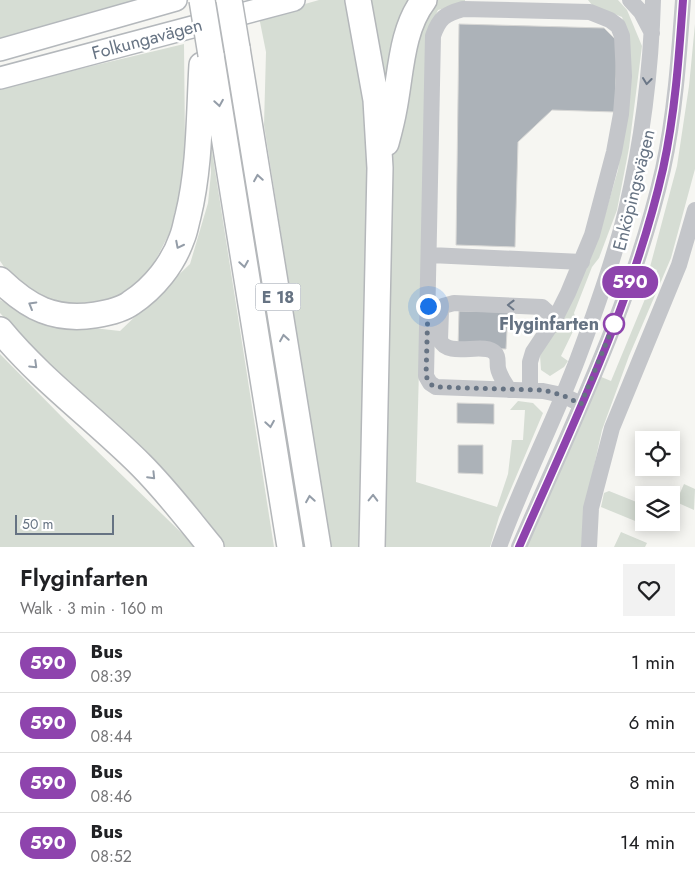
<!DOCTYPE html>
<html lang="en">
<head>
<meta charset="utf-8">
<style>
	:root { --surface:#fff; --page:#f2f2f2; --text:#202124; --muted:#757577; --line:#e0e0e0 }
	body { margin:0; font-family:Jost,sans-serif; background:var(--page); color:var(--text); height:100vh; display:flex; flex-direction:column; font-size:19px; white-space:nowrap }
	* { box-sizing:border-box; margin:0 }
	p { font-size:16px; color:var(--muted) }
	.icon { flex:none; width:28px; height:28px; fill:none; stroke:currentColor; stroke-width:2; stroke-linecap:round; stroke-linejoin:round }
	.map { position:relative; height:547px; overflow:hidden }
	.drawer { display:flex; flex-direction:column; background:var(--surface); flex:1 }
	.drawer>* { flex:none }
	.badge { padding:0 10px; border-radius:16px; font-size:18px; line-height:32px }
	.tools { position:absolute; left:635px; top:431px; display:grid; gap:10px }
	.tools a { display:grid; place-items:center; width:45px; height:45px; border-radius:0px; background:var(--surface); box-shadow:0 2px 12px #0003; font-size:25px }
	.scale { position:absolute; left:15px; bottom:12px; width:99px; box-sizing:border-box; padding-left:5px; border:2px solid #667383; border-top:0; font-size:14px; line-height:18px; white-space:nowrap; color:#667383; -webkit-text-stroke:4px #fff; paint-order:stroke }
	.you { position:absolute; width:25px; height:25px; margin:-12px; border:4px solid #fff; border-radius:50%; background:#1a73e8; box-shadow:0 0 0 8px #1a73e833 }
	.map>.badge { position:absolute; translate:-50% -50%; box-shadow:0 0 0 2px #fff }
	.round { display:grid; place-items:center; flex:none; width:52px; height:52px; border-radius:0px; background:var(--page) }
	.summary { display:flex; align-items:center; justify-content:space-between; height:85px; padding:0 20px }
	h1 { font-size:24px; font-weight:600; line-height:38px }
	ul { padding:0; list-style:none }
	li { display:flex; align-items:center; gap:15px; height:60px; padding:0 20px; border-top:1px solid var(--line) }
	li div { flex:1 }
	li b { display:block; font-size:19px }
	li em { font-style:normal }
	li .badge { min-width:55px; font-weight:700; text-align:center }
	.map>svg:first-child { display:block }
</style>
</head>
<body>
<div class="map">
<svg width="695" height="547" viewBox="0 0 695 547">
	<rect width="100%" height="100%" fill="#f6f6f2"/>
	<path fill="#d6ddd4" d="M 0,0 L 150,0 L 0,43 Z
		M 319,0 L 346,0 L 363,97 L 369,199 L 364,547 L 330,547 L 264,125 L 266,52 L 259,17 Z
		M 369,0 L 465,0 L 465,3 L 438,10 L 428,32 L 416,482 L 497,507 L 508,474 L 512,440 L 523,440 L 525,410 L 510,410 L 518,401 L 533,403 L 543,413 L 499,517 L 490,547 L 385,547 L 390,227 Z
		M 588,0 L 618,0 L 627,10 L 642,46 L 629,148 L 617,210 L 599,258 L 592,267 L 574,313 L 577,323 L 561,356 L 568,361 L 564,367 L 550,376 L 541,370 L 540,355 L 597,242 L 618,170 L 630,82 L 628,35 L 622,17 L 592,5 Z
		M 695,24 L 695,169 L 671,258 L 629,356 L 602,430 L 588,494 L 581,547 L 525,547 L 599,376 L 611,381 L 657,270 L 650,267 L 677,166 L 689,86 Z
		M 184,44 L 185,143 L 181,190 L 171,230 L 148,275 L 115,301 L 71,308 L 36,297 L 7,271 L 0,261 L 0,88 Z
		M 210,138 L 274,547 L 225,547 C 218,537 211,525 203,515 C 140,443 63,385 0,313 L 0,300 L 35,317 L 76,326 L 120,331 L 190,264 L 208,203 L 211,173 Z
		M 0,354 L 61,416 L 196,547 L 0,547 Z
		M 684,484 L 695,489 L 694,510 L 676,502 Z
		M 609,491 L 644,505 L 644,513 L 640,523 L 601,507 L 604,493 Z
		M 621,532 L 647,543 L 645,547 L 614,547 Z"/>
	<path fill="#acb2b8" stroke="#d7d7d5" d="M 459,24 L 604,28 L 617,41 L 615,112 L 552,110 L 518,142 L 515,247 L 456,245 Z
		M 459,311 L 508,312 L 506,349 L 458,347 Z
		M 457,403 L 494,404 L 494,424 L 457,423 Z
		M 458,445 L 483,445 L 483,474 L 458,473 Z"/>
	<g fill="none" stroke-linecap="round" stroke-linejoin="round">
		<g stroke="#b4b8bc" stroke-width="24">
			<path id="major" d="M 0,50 L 176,0
				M 0,78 L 294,0"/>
		</g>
		<g stroke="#b4b7ba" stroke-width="28">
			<path id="highway" d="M 358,0 L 376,100 L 380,168 L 372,547
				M 237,48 L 318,547
				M 211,55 L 290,547
				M 386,143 C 389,132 392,121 394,109 C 401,73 401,30 424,0
				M 0,280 C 29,308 54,321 95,315 C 107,313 122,310 131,303 C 154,288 173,264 182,238 C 185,231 186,223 188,216 C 200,167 199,115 202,65
				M 0,330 C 41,380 95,419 141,465 C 167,491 188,519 211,547"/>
		</g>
		<path stroke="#c4c6ca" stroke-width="16" d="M 630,0 L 641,12 L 652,33
			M 430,255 L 582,262
			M 509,390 C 505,383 499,375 498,368 C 497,363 499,357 495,353 C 484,341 448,359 440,340 L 441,311 L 443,306 L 454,303 L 542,307 L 555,319
			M 530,390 L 530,362 L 533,352 L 555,319 L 568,293 L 592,235 L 614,152 L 621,114 L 624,76 L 622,36 L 618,26 L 610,20 L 590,12 L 463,9 C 445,14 439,18 433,36 L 426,376 L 430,383 L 436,387 L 543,391 L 562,395 L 581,404
			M 499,547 C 522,483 554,422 578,358 C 596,310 614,260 626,210 C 642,142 651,70 653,0
			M 519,547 C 572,424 633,301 663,169 C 675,114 679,56 683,0
			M 589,547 L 591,508 L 612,428 L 679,265 L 695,210"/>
		<use href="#major" stroke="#fff" stroke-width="21"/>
		<use href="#highway" stroke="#fff" stroke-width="25"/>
		<g stroke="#b4b7ba" stroke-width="28" stroke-linecap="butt">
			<path id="highway-bridge" d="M 202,0 L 211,55
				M 229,0 L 237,48"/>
		</g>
		<use href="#highway-bridge" stroke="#fff" stroke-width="25"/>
	</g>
	<defs><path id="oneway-chevron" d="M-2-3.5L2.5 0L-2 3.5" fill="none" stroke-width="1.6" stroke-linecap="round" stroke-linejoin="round" transform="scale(1.25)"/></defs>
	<g stroke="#6b7787">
		<use href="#oneway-chevron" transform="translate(647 81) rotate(97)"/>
		<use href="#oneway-chevron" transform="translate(511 305) rotate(-179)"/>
	</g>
	<g stroke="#949da8">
		<use href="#oneway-chevron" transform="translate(219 103) rotate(81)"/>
		<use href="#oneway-chevron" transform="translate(258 178) rotate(-99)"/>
		<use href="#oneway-chevron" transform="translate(179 245) rotate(117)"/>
		<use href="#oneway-chevron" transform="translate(244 264) rotate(81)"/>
		<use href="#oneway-chevron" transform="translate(32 305) rotate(-150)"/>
		<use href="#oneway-chevron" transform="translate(284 338) rotate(-99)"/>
		<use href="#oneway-chevron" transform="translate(34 365) rotate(44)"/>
		<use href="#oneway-chevron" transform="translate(270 424) rotate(81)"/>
		<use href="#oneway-chevron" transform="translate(152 476) rotate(46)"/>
		<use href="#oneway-chevron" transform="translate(373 498) rotate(-89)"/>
		<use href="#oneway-chevron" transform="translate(310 499) rotate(-99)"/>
	</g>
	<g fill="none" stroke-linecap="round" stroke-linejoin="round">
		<g stroke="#fff" stroke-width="11">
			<path id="line" d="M 519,547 C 573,424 633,301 663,169 C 675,114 679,57 683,0"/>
		</g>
		<use href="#line" stroke="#8e44ad" stroke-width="8"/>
		<path stroke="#667383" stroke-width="5" stroke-dasharray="0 9" d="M 428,306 L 426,376 L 430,384 L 436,387 L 543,390 L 562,395 L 581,404 L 614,324"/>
	</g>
	<circle fill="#fff" stroke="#8e44ad" stroke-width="2.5" cx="614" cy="324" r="10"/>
	<g text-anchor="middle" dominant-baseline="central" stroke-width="5" stroke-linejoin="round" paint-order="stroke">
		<rect fill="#fff" stroke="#949da8" stroke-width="1" x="255.5" y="283.5" width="45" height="27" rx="4"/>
		<g font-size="16" font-weight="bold" fill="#667383">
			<text x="278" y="297">E 18</text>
		</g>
		<g font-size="18" fill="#667383" stroke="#fff">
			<text transform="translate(147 39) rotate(-15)">Folkungavägen</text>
			<text transform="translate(634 190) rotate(-76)">Enköpingsvägen</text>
		</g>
		<g font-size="18" font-weight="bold" fill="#667383" stroke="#fff" text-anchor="end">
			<text x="599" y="324">Flyginfarten</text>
		</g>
	</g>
</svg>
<div class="tools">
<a><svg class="icon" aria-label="locate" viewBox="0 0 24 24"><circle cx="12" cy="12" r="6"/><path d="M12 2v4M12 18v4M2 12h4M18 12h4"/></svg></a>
<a><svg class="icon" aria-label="layers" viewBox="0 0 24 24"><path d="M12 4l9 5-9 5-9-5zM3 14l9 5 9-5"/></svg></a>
</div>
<div class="scale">50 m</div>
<div class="you" style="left:428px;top:306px"></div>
<b class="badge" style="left:630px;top:282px;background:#8e44ad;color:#fff">590</b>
</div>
<section class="drawer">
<div class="summary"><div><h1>Flyginfarten</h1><p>Walk · 3 min · 160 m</p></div><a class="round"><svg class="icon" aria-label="heart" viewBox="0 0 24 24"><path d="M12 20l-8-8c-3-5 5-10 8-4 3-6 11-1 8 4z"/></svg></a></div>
<ul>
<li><span class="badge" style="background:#8e44ad;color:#fff">590</span><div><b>Bus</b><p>08:39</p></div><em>1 min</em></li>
<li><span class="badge" style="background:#8e44ad;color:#fff">590</span><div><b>Bus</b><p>08:44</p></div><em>6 min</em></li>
<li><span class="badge" style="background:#8e44ad;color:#fff">590</span><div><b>Bus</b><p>08:46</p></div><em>8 min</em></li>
<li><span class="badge" style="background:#8e44ad;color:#fff">590</span><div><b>Bus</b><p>08:52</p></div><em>14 min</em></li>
</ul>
</section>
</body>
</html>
